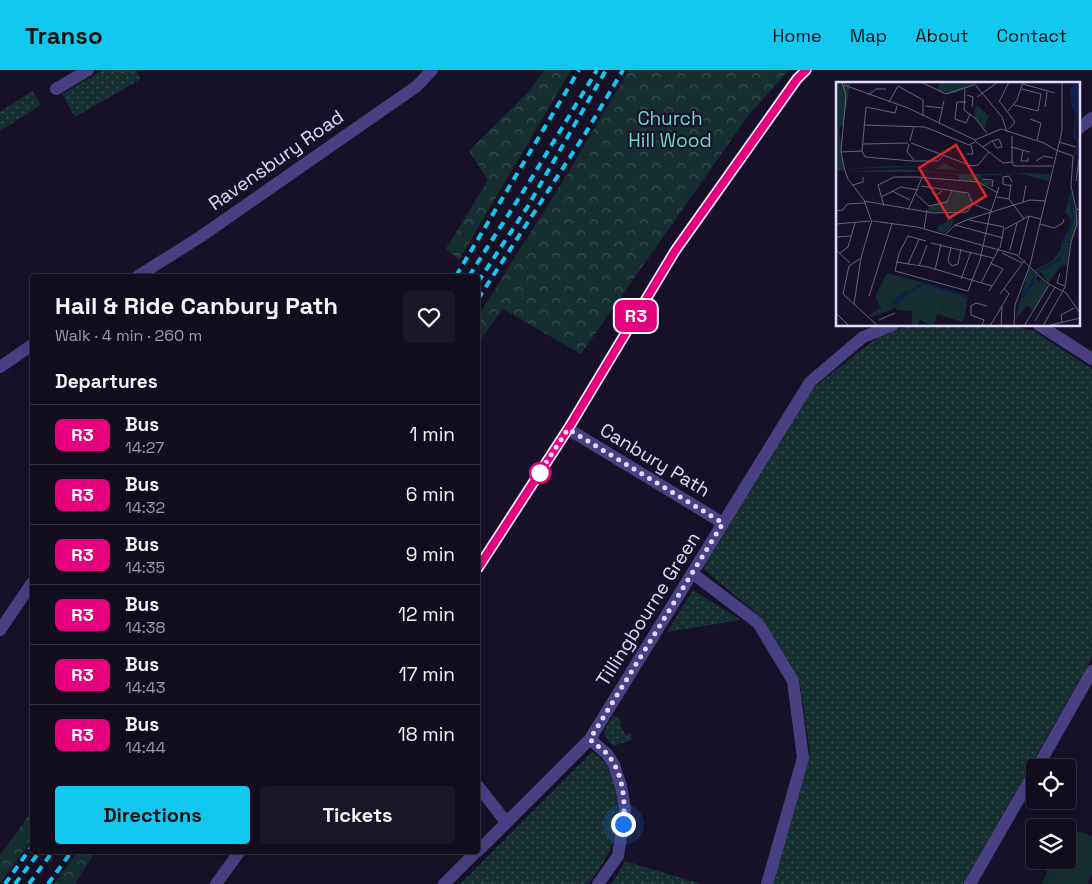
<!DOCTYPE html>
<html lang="en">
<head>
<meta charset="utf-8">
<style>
	:root { --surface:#110d1d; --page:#1a1626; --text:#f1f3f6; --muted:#9c9ca4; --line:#302d3b; --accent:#13c8ef }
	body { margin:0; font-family:"Space Grotesk",sans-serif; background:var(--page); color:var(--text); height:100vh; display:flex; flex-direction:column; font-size:19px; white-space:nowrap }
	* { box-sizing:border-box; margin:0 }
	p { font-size:16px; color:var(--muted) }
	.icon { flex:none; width:28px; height:28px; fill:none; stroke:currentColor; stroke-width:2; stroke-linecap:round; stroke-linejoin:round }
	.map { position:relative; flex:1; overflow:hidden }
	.details { position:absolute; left:30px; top:204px; width:450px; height:580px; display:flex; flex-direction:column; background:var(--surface); border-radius:5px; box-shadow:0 5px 20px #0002,0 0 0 1px var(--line) }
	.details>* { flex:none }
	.badge { padding:0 10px; border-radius:8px; font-size:18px; line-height:32px }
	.tools { position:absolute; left:1026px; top:689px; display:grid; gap:10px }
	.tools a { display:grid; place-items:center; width:50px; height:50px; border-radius:5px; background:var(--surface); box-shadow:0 5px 20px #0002,0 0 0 1px var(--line); font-size:25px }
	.you { position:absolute; width:25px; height:25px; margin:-12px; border:4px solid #fff; border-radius:50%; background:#1a73e8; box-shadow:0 0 0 8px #1a73e833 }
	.map>.badge { position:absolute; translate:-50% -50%; box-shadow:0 0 0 2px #fff }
	h2 { padding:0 25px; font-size:19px; line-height:45px }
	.round { display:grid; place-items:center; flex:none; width:52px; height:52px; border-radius:5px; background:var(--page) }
	.head { display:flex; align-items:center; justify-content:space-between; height:85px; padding:0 25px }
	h1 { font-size:24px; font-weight:800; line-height:38px }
	.action { display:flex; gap:10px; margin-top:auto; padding:10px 25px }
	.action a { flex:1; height:58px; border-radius:5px; background:var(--accent); color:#111; font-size:20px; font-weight:800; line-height:58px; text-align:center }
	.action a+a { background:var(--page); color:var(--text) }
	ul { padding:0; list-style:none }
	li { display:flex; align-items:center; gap:15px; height:60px; padding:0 25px; border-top:1px solid var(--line) }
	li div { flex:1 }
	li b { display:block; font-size:19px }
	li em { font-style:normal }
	li .badge { min-width:55px; font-weight:700; text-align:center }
	header { display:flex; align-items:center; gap:30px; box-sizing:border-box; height:70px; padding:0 25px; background:var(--accent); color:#111 }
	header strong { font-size:24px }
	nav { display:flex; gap:28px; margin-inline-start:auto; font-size:18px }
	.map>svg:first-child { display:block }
</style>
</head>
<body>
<header>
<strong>Transo</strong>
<nav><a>Home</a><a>Map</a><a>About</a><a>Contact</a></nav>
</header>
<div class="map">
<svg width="1092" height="814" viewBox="0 0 1092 814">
	<defs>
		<pattern id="grass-dots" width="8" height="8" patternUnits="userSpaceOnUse" patternTransform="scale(1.25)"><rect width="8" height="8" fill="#152f31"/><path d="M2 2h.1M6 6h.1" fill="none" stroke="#374d50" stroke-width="1.8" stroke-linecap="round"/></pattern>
		<pattern id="forest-crowns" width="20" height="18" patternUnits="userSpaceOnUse" patternTransform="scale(1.25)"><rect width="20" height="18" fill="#152f31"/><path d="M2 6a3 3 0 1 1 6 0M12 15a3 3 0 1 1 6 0" fill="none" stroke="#374d50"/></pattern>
	</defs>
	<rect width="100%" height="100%" fill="#171127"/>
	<path fill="url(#grass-dots)" d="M 103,0 L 136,0 L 141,9 L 75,47 L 62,24 Z
		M 32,21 L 41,35 L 0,61 L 0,42 Z
		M 910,255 L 1009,255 L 1034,261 L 1092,299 L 1092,588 L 963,814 L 770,814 L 810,683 L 800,613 L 762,548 L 701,497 L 813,318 L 878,267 Z
		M 693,520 L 741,550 L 667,562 Z
		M 613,645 L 621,650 L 620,655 L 626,665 L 631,663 L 632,670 L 613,676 L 605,666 L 604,661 Z
		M 592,682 C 618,695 621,741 615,766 C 610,784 599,800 588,814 L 460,814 Z
		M 625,791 L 701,814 L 612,814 Z"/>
	<path fill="url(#forest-crowns)" d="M 544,0 L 571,0 L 459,190 L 446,179 L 488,110 L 469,81 L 530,20 Z
		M 629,0 L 789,0 L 748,46 L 581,284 L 503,239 L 478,273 L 478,246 L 563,111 Z
		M 32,741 L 32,770 L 0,813 L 0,785 Z
		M 78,781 L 96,781 L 75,814 L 54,814 Z"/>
	<path fill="#152f31" d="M 1068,758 L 1092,766 L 1092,803 L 1088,814 L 1042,814 L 1051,790 L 1068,790 Z"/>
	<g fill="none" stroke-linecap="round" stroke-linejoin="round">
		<path stroke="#484083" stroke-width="12" d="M 56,19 L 88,0
			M 1078,59 L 1092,48
			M 138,206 L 200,167 L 417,16 L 432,0
			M 1039,255 L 1092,289
			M 0,297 L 32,275
			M 568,359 L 723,453
			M 478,498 L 568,359 L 675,181 L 797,9 L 806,0
			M 692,503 L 758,553 L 793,611 L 803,688 L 767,814
			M 0,560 L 32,513
			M 590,669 L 607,684 L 614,695 L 621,716 L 625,739 L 618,786 L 598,814
			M 1037,698 L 1092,601
			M 478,716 L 506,752
			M 478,781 L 590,669 L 810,312 L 863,267 L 893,255
			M 216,814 L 240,781
			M 444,814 L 477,781
			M 970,814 L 1035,701"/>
		<path stroke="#13c8ef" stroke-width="4" stroke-dasharray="8 6" stroke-linecap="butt" d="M 456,206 L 579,0
			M 469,206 L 528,114 L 597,0
			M 478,212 L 528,136 L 606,0
			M 478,229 L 585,64 L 623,0
			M 5,814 L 32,776
			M 15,814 L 40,781
			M 29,814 L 53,781
			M 48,814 L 72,781"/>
	</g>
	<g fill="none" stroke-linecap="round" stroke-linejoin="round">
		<g stroke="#fff" stroke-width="11">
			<path id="line" d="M 478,498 L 568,359 L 675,181 L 797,9 L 806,0"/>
		</g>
		<use href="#line" stroke="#e6007e" stroke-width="8"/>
		<path stroke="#e1dafd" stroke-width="5" stroke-dasharray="0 9" d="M 540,403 L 538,405 L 568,359 L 723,453 L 590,669 C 595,675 603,679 608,685 C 623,703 626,732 623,754"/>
	</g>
	<circle fill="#fff" stroke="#e6007e" stroke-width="2.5" cx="540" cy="403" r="10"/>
	<g text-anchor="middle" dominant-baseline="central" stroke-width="4.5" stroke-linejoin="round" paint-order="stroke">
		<g font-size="19" fill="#6ad9c6" stroke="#171127">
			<text x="670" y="48">Church<tspan x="670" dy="22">Hill Wood</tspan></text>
		</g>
		<g font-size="19" fill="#e1dafd" stroke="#171127">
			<text transform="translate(276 90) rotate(-35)">Ravensbury Road</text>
			<text transform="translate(655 390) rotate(31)">Canbury Path</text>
			<text transform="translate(648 539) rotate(-58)">Tillingbourne Green</text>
		</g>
	</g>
	<g transform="translate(836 12)">
		<rect width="244" height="244" fill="#171127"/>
		<path d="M 182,91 L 171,92 L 184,91 L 214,92 L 213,99 ZM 117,110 L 128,110 L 137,118 L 131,129 L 91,130 L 94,124 L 114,117 Z" fill="#152f31"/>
		<path d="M 0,0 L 15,0 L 7,43 L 3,45 L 8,89 L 0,89 ZM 108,81 L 122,88 L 72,85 L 10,87 L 52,84 L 76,84 L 101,87 ZM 67,87 L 119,92 L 166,92 L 168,93 L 145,93 L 145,98 L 156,99 L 155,104 L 123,98 L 123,93 L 92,90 L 11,90 ZM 51,191 L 89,201 L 93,202 L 82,203 L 55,228 L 35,235 L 33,233 L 45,226 L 39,215 Z" fill="#152f31"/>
		<path d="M 104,0 L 136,0 L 137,3 L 118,11 L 101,9 ZM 142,24 L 153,34 L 148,46 L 138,34 L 139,25 ZM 235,109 L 241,141 L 235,159 L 230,159 L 234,161 L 231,183 L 226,183 L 212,201 L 205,190 L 201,192 L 198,188 L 217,178 L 225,167 L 225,160 L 235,145 L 235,137 L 229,130 ZM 115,133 L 118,140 L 115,145 L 109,151 L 102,149 L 102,144 L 111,140 L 110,134 ZM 193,186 L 202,194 L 200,197 L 203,200 L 188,228 L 180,235 ZM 89,201 L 113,210 L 105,229 L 126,236 L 127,240 L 101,232 L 98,244 L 84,238 L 81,244 L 76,242 L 76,229 L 61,228 L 58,225 L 73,209 Z" fill="#152f31"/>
		<path d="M 205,197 L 212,204 L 197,228 L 190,223 L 191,219 ZM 113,210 L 132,215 L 128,237 L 105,229 Z" fill="#152f31"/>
		<path d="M 238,0 L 244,0 L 244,9 L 240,25 L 236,27 L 234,9 Z" fill="#102047"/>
		<path fill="none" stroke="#102047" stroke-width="2.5" d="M 238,24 L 241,34 L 238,55 L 243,59 L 239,74M 240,33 L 244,10M 227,162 L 237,137 L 235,113M 201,190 L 224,177 L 228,167M 106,207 L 132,215M 74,209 L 89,201 L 105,207M 186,216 L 197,200 L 198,192M 54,223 L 72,209M 59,223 L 73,210"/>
		<path fill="none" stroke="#68617d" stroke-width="1" d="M 6,0 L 10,14 L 5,69 L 8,86 L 12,97 L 28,118 L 35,138M 85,0 L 110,12 L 138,3M 137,0 L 166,35 L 171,50M 187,2 L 219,11M 8,3 L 72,26 L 139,58 L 165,47 L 208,61 L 220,68M 129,7 L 128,28 L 139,36 L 151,51M 32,13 L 40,7 L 50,7M 131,13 L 137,15 L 136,25M 141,15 L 162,0M 53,20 L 62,4 L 87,18 L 87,34M 130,20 L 121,20 L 119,37 L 130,41 L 134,32M 163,20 L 173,0M 164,20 L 179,40 L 173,47M 178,23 L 202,29 L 205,12 L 186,7M 89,24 L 107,26M 209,25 L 211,10M 172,29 L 181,18 L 187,0M 194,37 L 205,41 L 201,58M 103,41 L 108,19M 29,43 L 89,45 L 133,63 L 139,60M 74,59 L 78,44M 139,59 L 167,81 L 176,80M 223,60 L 240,65M 75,61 L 136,84 L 142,83 L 153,70M 27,62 L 72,61M 73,62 L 71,70 L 78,78M 147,65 L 156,59 L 161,66 L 166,65 L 163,57 L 156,59M 175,65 L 194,70M 187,68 L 185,79 L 192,79 L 192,76M 220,68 L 237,74 L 235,104 L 240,127 L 244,128M 26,69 L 29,75 L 77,79 L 102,79 L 108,73M 5,70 L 26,69 L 30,25 L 59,31 L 61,24M 131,72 L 137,72 L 135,63M 200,79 L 208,74 L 217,76M 176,80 L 178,84 L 216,84M 176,80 L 176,54M 146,97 L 157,98 L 156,105M 240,99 L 244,72M 17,103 L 27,100 L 27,95M 42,103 L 58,95 L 81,95 L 142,100 L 162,111M 42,103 L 48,124M 175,104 L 167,102 L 167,95 L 173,94 L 176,100M 95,106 L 99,114 L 106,109M 56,109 L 74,118M 79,111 L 93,124 L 111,120 L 116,109M 45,115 L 65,105 L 82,108M 161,115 L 173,117 L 188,137M 173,117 L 175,102M 28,119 L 97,131 L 131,130 L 137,122 L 132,111 L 85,104M 187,120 L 190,103M 137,122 L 155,129M 72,128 L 86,96M 0,129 L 7,128 L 11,122 L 29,121M 36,138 L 25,176 L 13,184 L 7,212 L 42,244M 133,138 L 168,145 L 164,166M 37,139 L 81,145 L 181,173 L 211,201 L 230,211 L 244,231M 0,142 L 34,139M 204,142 L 218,146 L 227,141 L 228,137M 119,143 L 167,156M 88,147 L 91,128M 169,147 L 193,134 L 205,137M 110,152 L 119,143 L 133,137 L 194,118 L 210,119M 0,155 L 15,154M 95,161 L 157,176M 115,165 L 112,179 L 116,184 L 122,182 L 125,167M 0,168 L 14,181M 174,168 L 181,141M 4,171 L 12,165 L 19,141M 166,171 L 186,181M 183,173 L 193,134M 60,180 L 92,185 L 156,204M 72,182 L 83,157M 83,184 L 91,163M 99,188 L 105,162M 59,189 L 132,209 L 144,178 L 154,132 L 163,105M 59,189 L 63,171 L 72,154 L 90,159M 224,191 L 221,201 L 229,204M 125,197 L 135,170M 145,201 L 163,166M 153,209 L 167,187 L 154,181M 164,212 L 189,178M 33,214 L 56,142M 18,222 L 25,176M 0,231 L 13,244M 43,238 L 59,231M 199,239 L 219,205M 226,240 L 225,233 L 238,226M 215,243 L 244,236M 146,244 L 148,238 L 135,233 L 135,224 L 140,221 L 151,224M 154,244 L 173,212 L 168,206M 165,244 L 166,224M 178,244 L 179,223 L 194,183 L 226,49 L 226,0M 188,244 L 213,203M 207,244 L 229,205 L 235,160 L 241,142 L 240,128"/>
		<path fill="#d62828" fill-opacity="0.15" stroke="#d62828" stroke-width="2.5" d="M 120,63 L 150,114 L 113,136 L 83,86 Z"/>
		<rect width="244" height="244" fill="none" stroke="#e1dafd" stroke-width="2.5"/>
	</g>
</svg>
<div class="tools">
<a><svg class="icon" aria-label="locate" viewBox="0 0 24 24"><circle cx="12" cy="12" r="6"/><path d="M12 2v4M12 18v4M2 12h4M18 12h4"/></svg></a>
<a><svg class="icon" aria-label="layers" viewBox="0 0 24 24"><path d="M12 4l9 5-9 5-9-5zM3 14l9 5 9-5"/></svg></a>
</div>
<div class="you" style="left:623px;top:754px"></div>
<b class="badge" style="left:636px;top:246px;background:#e6007e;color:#fff">R3</b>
<section class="details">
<div class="head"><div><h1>Hail &amp; Ride Canbury Path</h1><p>Walk · 4 min · 260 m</p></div><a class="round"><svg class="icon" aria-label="heart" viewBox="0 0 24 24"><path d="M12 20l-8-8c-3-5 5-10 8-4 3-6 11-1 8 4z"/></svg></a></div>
<h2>Departures</h2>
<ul>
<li><span class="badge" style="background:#e6007e;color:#fff">R3</span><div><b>Bus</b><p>14:27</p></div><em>1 min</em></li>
<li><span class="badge" style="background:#e6007e;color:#fff">R3</span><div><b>Bus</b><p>14:32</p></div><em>6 min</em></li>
<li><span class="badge" style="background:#e6007e;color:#fff">R3</span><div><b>Bus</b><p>14:35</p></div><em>9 min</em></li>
<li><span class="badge" style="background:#e6007e;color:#fff">R3</span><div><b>Bus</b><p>14:38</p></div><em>12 min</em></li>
<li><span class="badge" style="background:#e6007e;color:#fff">R3</span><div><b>Bus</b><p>14:43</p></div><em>17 min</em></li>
<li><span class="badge" style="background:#e6007e;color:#fff">R3</span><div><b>Bus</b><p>14:44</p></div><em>18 min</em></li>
</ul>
<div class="action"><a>Directions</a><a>Tickets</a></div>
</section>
</div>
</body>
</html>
